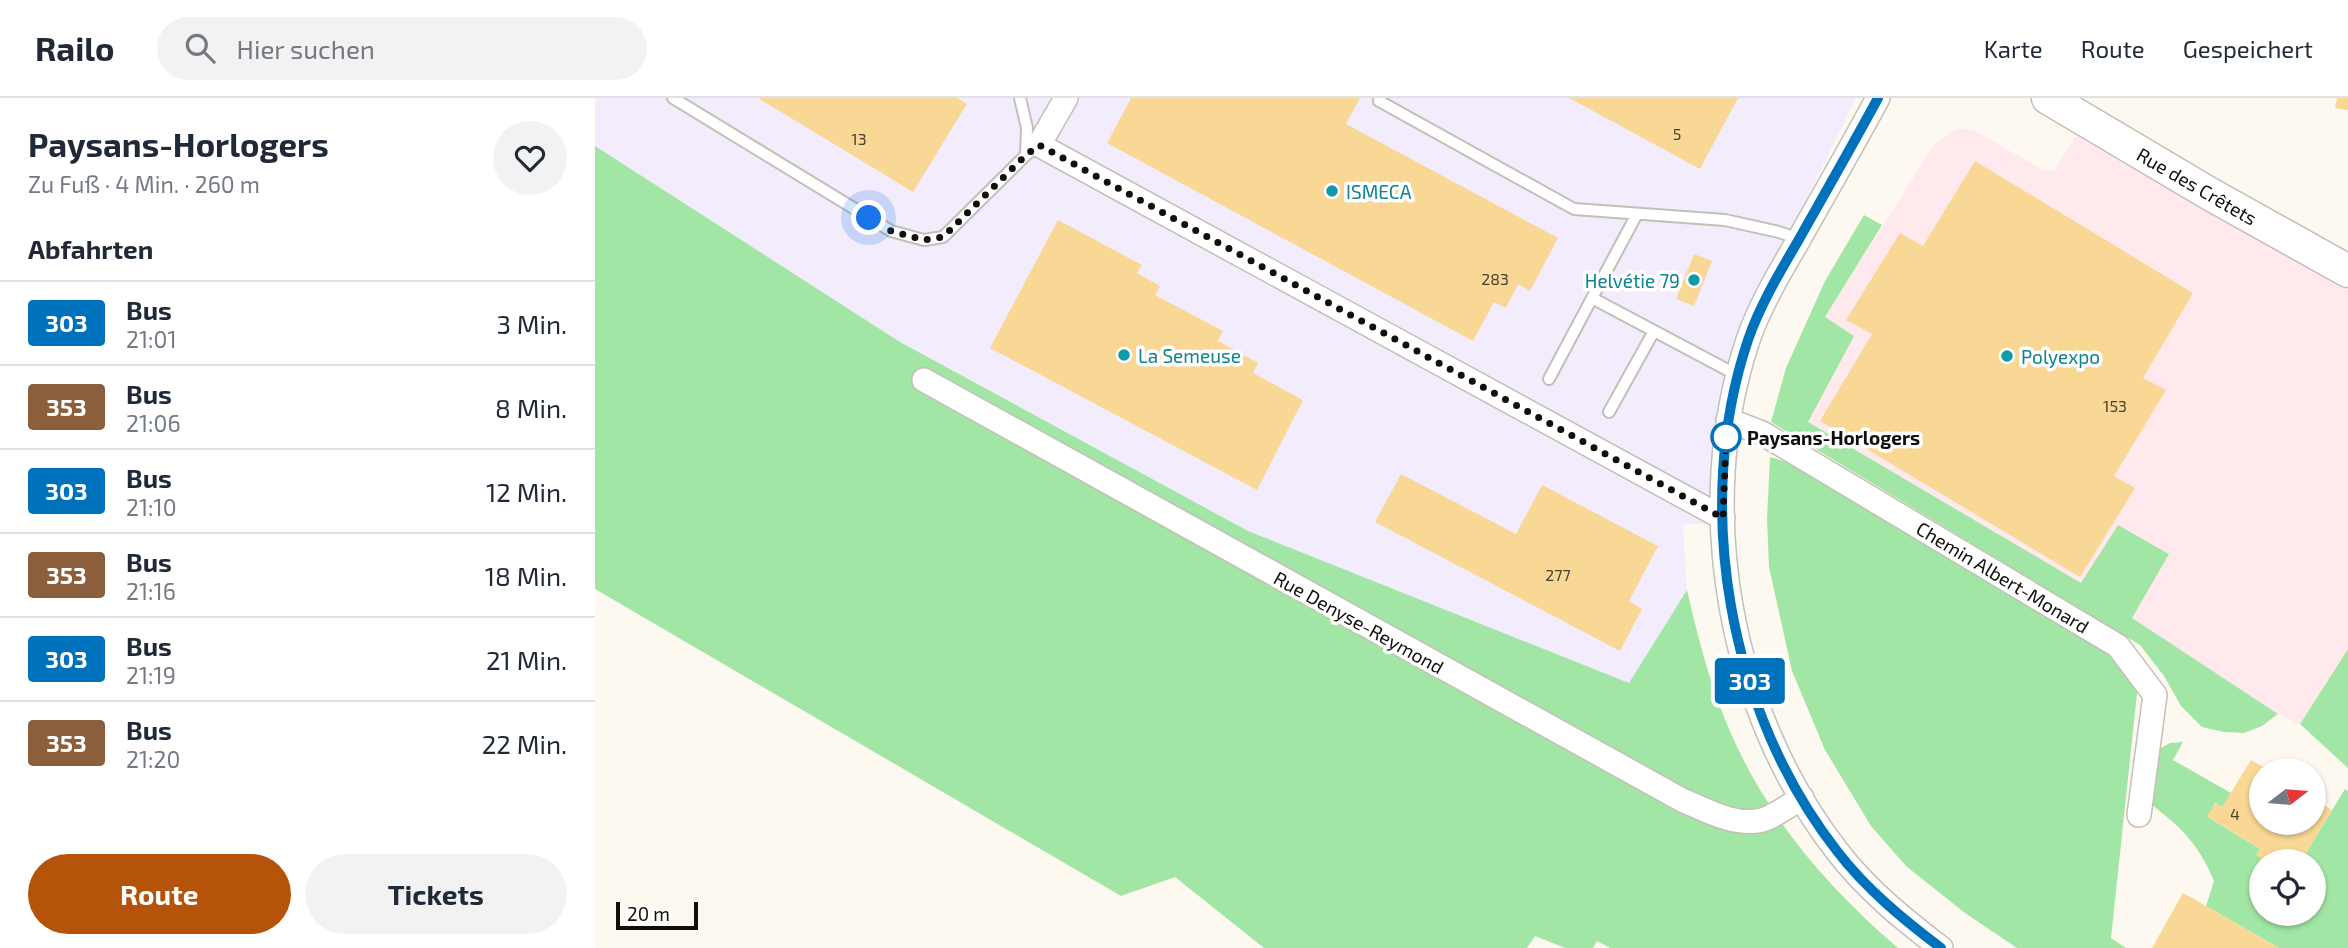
<!DOCTYPE html>
<html lang="de">
<head>
<meta charset="utf-8">
<style>
	:root { --surface:#fff; --page:#f2f2f3; --text:#1f2937; --muted:#747a83; --line:#e0e1e3; --accent:#b45309 }
	body { margin:0; font-family:"Exo 2",sans-serif; background:var(--page); color:var(--text); height:100vh; display:flex; flex-direction:column; font-size:26px; white-space:nowrap }
	* { box-sizing:border-box; margin:0 }
	p { font-size:23px; color:var(--muted) }
	.icon { flex:none; width:38px; height:38px; fill:none; stroke:currentColor; stroke-width:2; stroke-linecap:round; stroke-linejoin:round }
	.map { position:relative; flex:1; overflow:hidden }
	.details { display:flex; flex-direction:column; background:var(--surface); width:595px }
	.details>* { flex:none }
	.badge { padding:0 14px; border-radius:5px; font-size:24px; line-height:46px }
	.needle { width:46px; rotate:74deg }
	.fabs { position:absolute; left:1654px; top:660px; display:grid; gap:14px }
	.fabs a { display:grid; place-items:center; width:77px; height:77px; border-radius:50%; background:var(--surface); box-shadow:0 2px 5px #0004; font-size:35px }
	.scale { position:absolute; left:21px; bottom:18px; width:82px; box-sizing:border-box; padding-left:7px; border:4px solid #110f0c; border-top:0; font-size:19px; line-height:24px; white-space:nowrap; color:#110f0c; -webkit-text-stroke:5px #fff; paint-order:stroke }
	.you { position:absolute; width:35px; height:35px; margin:-18px; border:5px solid #fff; border-radius:50%; background:#1a73e8; box-shadow:0 0 0 10px #1a73e833 }
	.map>.badge { position:absolute; translate:-50% -50%; box-shadow:0 0 0 4px #fff }
	h2 { padding:0 28px; font-size:26px; line-height:63px }
	.round { display:grid; place-items:center; flex:none; width:74px; height:74px; border-radius:37px; background:var(--page) }
	.head { display:flex; align-items:center; justify-content:space-between; height:119px; padding:0 28px }
	h1 { font-size:33px; font-weight:700; line-height:52px }
	.cta { display:flex; gap:14px; margin-top:auto; padding:14px 28px }
	.cta a { flex:1; height:80px; border-radius:42px; background:var(--accent); color:#fff; font-size:28px; font-weight:700; line-height:80px; text-align:center }
	.cta a+a { background:var(--page); color:var(--text) }
	ul { padding:0; list-style:none }
	li { display:flex; align-items:center; gap:21px; height:84px; padding:0 28px; border-top:2px solid var(--line) }
	li div { flex:1 }
	li b { display:block; font-size:26px }
	li em { font-style:normal }
	li .badge { min-width:77px; font-weight:700; text-align:center }
	header { display:flex; align-items:center; gap:42px; box-sizing:border-box; height:98px; padding:0 35px; background:var(--surface); border-bottom:2px solid var(--line) }
	header strong { font-size:33px }
	nav { display:flex; gap:38px; margin-inline-start:auto; font-size:24px }
	.search { width:490px; height:63px; background:var(--page); display:flex; align-items:center; gap:18px; box-sizing:border-box; padding:0 24px; border-radius:38px; color:var(--muted); font-size:26px }
	main { display:flex; flex:1; min-height:0 }
	.map>svg:first-child { display:block }
</style>
</head>
<body>
<header>
<strong>Railo</strong>
<div class="search"><svg class="icon" aria-label="search" viewBox="0 0 24 24"><circle cx="10" cy="10" r="6"/><path d="M15 15l6 6"/></svg>Hier suchen</div>
<nav><a>Karte</a><a>Route</a><a>Gespeichert</a></nav>
</header>
<main>
<section class="details">
<div class="head"><div><h1>Paysans-Horlogers</h1><p>Zu Fuß · 4 Min. · 260 m</p></div><a class="round"><svg class="icon" aria-label="heart" viewBox="0 0 24 24"><path d="M12 20l-8-8c-3-5 5-10 8-4 3-6 11-1 8 4z"/></svg></a></div>
<h2>Abfahrten</h2>
<ul>
<li><span class="badge" style="background:#0072bc;color:#fff">303</span><div><b>Bus</b><p>21:01</p></div><em>3 Min.</em></li>
<li><span class="badge" style="background:#8b5e3c;color:#fff">353</span><div><b>Bus</b><p>21:06</p></div><em>8 Min.</em></li>
<li><span class="badge" style="background:#0072bc;color:#fff">303</span><div><b>Bus</b><p>21:10</p></div><em>12 Min.</em></li>
<li><span class="badge" style="background:#8b5e3c;color:#fff">353</span><div><b>Bus</b><p>21:16</p></div><em>18 Min.</em></li>
<li><span class="badge" style="background:#0072bc;color:#fff">303</span><div><b>Bus</b><p>21:19</p></div><em>21 Min.</em></li>
<li><span class="badge" style="background:#8b5e3c;color:#fff">353</span><div><b>Bus</b><p>21:20</p></div><em>22 Min.</em></li>
</ul>
<div class="cta"><a>Route</a><a>Tickets</a></div>
</section>
<div class="map">
<svg width="1753" height="850" viewBox="0 0 1753 850">
	<rect width="100%" height="100%" fill="#fdf9f0"/>
	<path fill="#ffe9ec" d="M 1362,31 L 1378,32 L 1448,72 L 1459,73 L 1481,38 L 1753,193 L 1753,551 L 1704,626 L 1683,616 L 1536,520 L 1573,455 L 1523,427 L 1486,486 L 1213,324 L 1258,238 L 1230,219 L 1339,47 Z"/>
	<path fill="#f3ecfd" d="M 0,0 L 1261,0 L 1136,257 L 1119,376 L 1120,425 L 1088,427 L 1092,492 L 1034,585 L 653,433 L 305,244 L 0,48 Z"/>
	<path fill="#a1e6a5" d="M 0,48 L 305,244 L 653,433 L 1034,585 L 1092,492 C 1101,530 1110,568 1124,606 C 1161,706 1223,781 1303,850 L 1015,850 L 1002,843 L 998,850 L 970,850 L 940,838 L 932,850 L 669,850 L 580,779 L 526,798 L 0,491 Z
		M 1269,117 L 1287,127 L 1230,219 L 1259,238 L 1213,324 L 1486,485 L 1523,427 L 1574,456 L 1537,520 L 1683,616 L 1667,628 L 1649,635 L 1629,634 L 1607,629 L 1586,608 L 1569,578 L 1545,547 L 1176,324 L 1191,270 L 1230,183 Z
		M 1175,359 L 1198,366 L 1514,550 L 1543,586 L 1516,840 L 1531,850 L 1422,850 L 1370,815 L 1311,768 L 1276,728 L 1230,652 L 1197,573 L 1174,469 L 1172,421 Z
		M 1753,551 L 1753,670 L 1705,626 Z
		M 1588,644 L 1578,662 L 1636,695 L 1627,709 L 1620,705 L 1613,719 L 1665,751 L 1662,757 L 1671,763 L 1666,763 L 1666,816 L 1718,816 L 1718,763 L 1706,763 L 1750,691 L 1753,693 L 1753,850 L 1684,850 L 1611,808 L 1619,783 C 1604,747 1587,730 1557,707 L 1564,651 L 1575,645 Z"/>
	<path fill="#f9d896" d="M 163,0 L 362,0 L 372,6 L 318,94 Z
		M 536,0 L 765,0 L 751,26 L 963,140 L 935,193 L 923,186 L 911,210 L 899,204 L 878,243 L 512,45 Z
		M 974,0 L 1143,0 L 1105,71 Z
		M 1742,0 L 1753,0 L 1753,12 L 1740,10 Z
		M 1380,63 L 1598,195 L 1548,280 L 1571,292 L 1519,378 L 1540,390 L 1485,479 L 1225,323 L 1277,236 L 1251,222 L 1305,135 L 1328,148 Z
		M 463,122 L 547,167 L 542,175 L 565,188 L 560,197 L 628,233 L 623,243 L 663,265 L 658,275 L 708,302 L 662,392 L 395,250 Z
		M 1099,156 L 1117,163 L 1099,208 L 1081,201 Z
		M 806,376 L 921,436 L 947,387 L 1063,448 L 1034,503 L 1047,511 L 1025,553 L 780,424 Z
		M 1656,662 L 1673,672 L 1666,672 L 1666,724 L 1718,724 L 1718,700 L 1737,712 L 1706,763 L 1671,763 L 1661,757 L 1665,751 L 1612,718 L 1621,705 L 1627,709 Z
		M 1588,795 L 1599,801 L 1684,850 L 1557,850 Z"/>
	<g fill="none" stroke-linecap="round" stroke-linejoin="round">
		<g stroke="#c4bfb7" stroke-width="14">
			<path id="service" d="M 78,0 L 296,133 L 329,142 L 348,139 L 431,57 L 444,47
				M 425,0 L 432,30 L 431,57
				M 785,0 L 784,3 L 979,111 L 1130,122 L 1184,134 L 1204,141
				M 1042,116 L 997,200 L 1142,277
				M 954,281 L 997,200
				M 1014,314 L 1059,233"/>
		</g>
		<g stroke="#c4bfb7" stroke-width="26">
			<path id="minor" d="M 471,0 L 444,47 L 1128,420
				M 1283,0 C 1257,48 1230,95 1203,143 C 1185,174 1165,207 1153,242 C 1097,409 1134,614 1242,753 C 1271,791 1309,822 1346,850
				M 329,282 L 1087,702 C 1111,712 1140,729 1167,722 C 1181,718 1194,707 1207,700
				M 1133,322 L 1167,335 L 1523,548 L 1560,597 L 1544,717"/>
		</g>
		<g stroke="#c4bfb7" stroke-width="35">
			<path id="secondary" d="M 1453,0 L 1615,96 L 1753,173"/>
		</g>
		<use href="#service" stroke="#fff" stroke-width="10"/>
		<use href="#minor" stroke="#fff" stroke-width="23"/>
		<use href="#secondary" stroke="#fff" stroke-width="32"/>
	</g>
	<g fill="none" stroke-linecap="round" stroke-linejoin="round">
		<g stroke="#fff" stroke-width="16">
			<path id="line" d="M 1283,0 C 1257,48 1230,95 1203,143 C 1185,174 1165,207 1153,242 C 1097,408 1134,615 1242,753 C 1271,791 1309,822 1346,850"/>
		</g>
		<use href="#line" stroke="#0072bc" stroke-width="10"/>
		<path stroke="#110f0c" stroke-width="7" stroke-dasharray="0 12.6" d="M 274,120 L 296,133 L 329,142 L 348,139 L 431,57 L 444,47 L 1128,420 L 1131,339"/>
	</g>
	<g fill="#0f9aa8" stroke="#fff" stroke-width="2.5">
		<circle cx="737" cy="93" r="7"/>
		<circle cx="1099" cy="182" r="7"/>
		<circle cx="529" cy="257" r="7"/>
		<circle cx="1412" cy="258" r="7"/>
	</g>
	<circle fill="#fff" stroke="#0072bc" stroke-width="3.5" cx="1131" cy="339" r="14"/>
	<g text-anchor="middle" dominant-baseline="central" stroke-width="7" stroke-linejoin="round" paint-order="stroke">
		<g font-size="16" fill="#4b412e">
			<text x="1082" y="35">5</text>
			<text x="264" y="40">13</text>
			<text x="900" y="180">283</text>
			<text x="1520" y="307">153</text>
			<text x="963" y="476">277</text>
			<text x="1640" y="715">4</text>
		</g>
		<g font-size="19" fill="#110f0c" stroke="#fff">
			<text transform="translate(1602 88) rotate(30)">Rue des Crêtets</text>
			<text transform="translate(1408 479) rotate(31)">Chemin Albert-Monard</text>
			<text transform="translate(764 524) rotate(29)">Rue Denyse-Reymond</text>
		</g>
		<g font-size="19" fill="#0d838f" stroke="#fff" text-anchor="start">
			<text x="751" y="93">ISMECA</text>
			<text x="1085" y="182" text-anchor="end">Helvétie 79</text>
			<text x="543" y="257">La Semeuse</text>
			<text x="1426" y="258">Polyexpo</text>
		</g>
		<g font-size="19" font-weight="bold" fill="#110f0c" stroke="#fff" text-anchor="start">
			<text x="1152" y="339">Paysans-Horlogers</text>
		</g>
	</g>
</svg>
<div class="fabs">
<a><svg class="needle" viewBox="-14 -14 28 28"><path d="M0-13l5 13h-10z" fill="#e53935"/><path d="M0 13l5-13h-10z" fill="#747a83"/></svg></a>
<a><svg class="icon" aria-label="locate" viewBox="0 0 24 24"><circle cx="12" cy="12" r="6"/><path d="M12 2v4M12 18v4M2 12h4M18 12h4"/></svg></a>
</div>
<div class="scale">20 m</div>
<div class="you" style="left:274px;top:120px"></div>
<b class="badge" style="left:1155px;top:583px;background:#0072bc;color:#fff">303</b>
</div>
</main>
</body>
</html>
